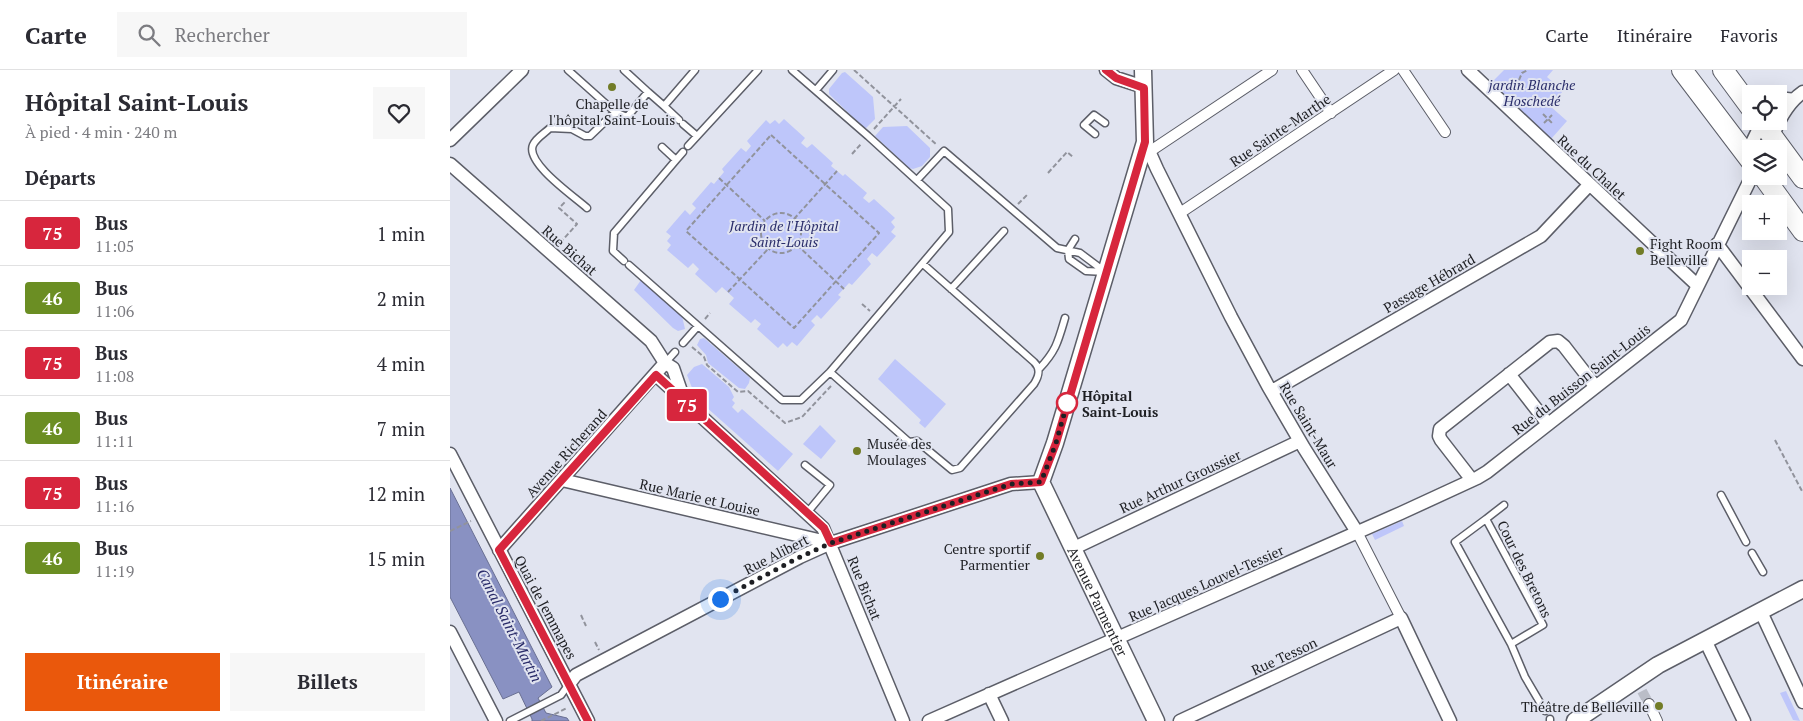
<!DOCTYPE html>
<html lang="fr">
<head>
<meta charset="utf-8">
<style>
	:root { --surface:#fff; --page:#f7f7f7; --text:#2b2b33; --muted:#7c7c81; --line:#e1e1e2; --accent:#ea580c }
	body { margin:0; font-family:"PT Serif",serif; background:var(--page); color:var(--text); height:100vh; display:flex; flex-direction:column; font-size:19px; white-space:nowrap }
	* { box-sizing:border-box; margin:0 }
	p { font-size:16px; color:var(--muted) }
	.icon { flex:none; width:28px; height:28px; fill:none; stroke:currentColor; stroke-width:2; stroke-linecap:round; stroke-linejoin:round }
	.map { position:relative; flex:1; overflow:hidden }
	.sheet { display:flex; flex-direction:column; background:var(--surface); width:450px }
	.sheet>* { flex:none }
	.badge { padding:0 10px; border-radius:4px; font-size:18px; line-height:32px }
	.controls { position:absolute; left:1292px; top:15px; display:grid; gap:10px }
	.controls a { display:grid; place-items:center; width:45px; height:45px; border-radius:0px; background:var(--surface); box-shadow:0 5px 20px #0002; font-size:25px }
	.you { position:absolute; width:25px; height:25px; margin:-12px; border:4px solid #fff; border-radius:50%; background:#1a73e8; box-shadow:0 0 0 8px #1a73e833 }
	.map>.badge { position:absolute; translate:-50% -50%; box-shadow:0 0 0 2px #fff }
	h2 { padding:0 25px; font-size:19px; line-height:45px }
	.round { display:grid; place-items:center; flex:none; width:52px; height:52px; border-radius:0px; background:var(--page) }
	.head { display:flex; align-items:center; justify-content:space-between; height:85px; padding:0 25px }
	h1 { font-size:24px; font-weight:700; line-height:38px }
	.action { display:flex; gap:10px; margin-top:auto; padding:10px 25px }
	.action a { flex:1; height:58px; border-radius:0px; background:var(--accent); color:#fff; font-size:20px; font-weight:700; line-height:58px; text-align:center }
	.action a+a { background:var(--page); color:var(--text) }
	ul { padding:0; list-style:none }
	li { display:flex; align-items:center; gap:15px; height:65px; padding:0 25px; border-top:1px solid var(--line) }
	li div { flex:1 }
	li b { display:block; font-size:19px }
	li em { font-style:normal }
	li .badge { min-width:55px; font-weight:700; text-align:center }
	header { display:flex; align-items:center; gap:30px; box-sizing:border-box; height:70px; padding:0 25px; background:var(--surface); border-bottom:1px solid var(--line) }
	header strong { font-size:24px }
	nav { display:flex; gap:28px; margin-inline-start:auto; font-size:18px }
	.search { width:350px; height:45px; background:var(--page); display:flex; align-items:center; gap:12px; box-sizing:border-box; padding:0 18px; border-radius:0px; color:var(--muted); font-size:19px }
	main { display:flex; flex:1; min-height:0 }
	.map>svg:first-child { display:block }
</style>
</head>
<body>
<header>
<strong>Carte</strong>
<div class="search"><svg class="icon" aria-label="search" viewBox="0 0 24 24"><circle cx="10" cy="10" r="6"/><path d="M15 15l6 6"/></svg>Rechercher</div>
<nav><a>Carte</a><a>Itinéraire</a><a>Favoris</a></nav>
</header>
<main>
<section class="sheet">
<div class="head"><div><h1>Hôpital Saint-Louis</h1><p>À pied · 4 min · 240 m</p></div><a class="round"><svg class="icon" aria-label="heart" viewBox="0 0 24 24"><path d="M12 20l-8-8c-3-5 5-10 8-4 3-6 11-1 8 4z"/></svg></a></div>
<h2>Départs</h2>
<ul>
<li><span class="badge" style="background:#d7263d;color:#fff">75</span><div><b>Bus</b><p>11:05</p></div><em>1 min</em></li>
<li><span class="badge" style="background:#6b8e23;color:#fff">46</span><div><b>Bus</b><p>11:06</p></div><em>2 min</em></li>
<li><span class="badge" style="background:#d7263d;color:#fff">75</span><div><b>Bus</b><p>11:08</p></div><em>4 min</em></li>
<li><span class="badge" style="background:#6b8e23;color:#fff">46</span><div><b>Bus</b><p>11:11</p></div><em>7 min</em></li>
<li><span class="badge" style="background:#d7263d;color:#fff">75</span><div><b>Bus</b><p>11:16</p></div><em>12 min</em></li>
<li><span class="badge" style="background:#6b8e23;color:#fff">46</span><div><b>Bus</b><p>11:19</p></div><em>15 min</em></li>
</ul>
<div class="action"><a>Itinéraire</a><a>Billets</a></div>
</section>
<div class="map">
<svg width="1353" height="651" viewBox="0 0 1353 651">
	<rect width="100%" height="100%" fill="#e1e4f0"/>
	<path fill="#bec6fa" d="M 1054,0 L 1103,0 L 1097,7 L 1113,21 L 1100,36 L 1117,51 L 1101,69 L 1041,13 Z
		M 395,2 L 423,27 L 425,49 L 415,59 L 379,24 L 379,19 L 392,3 Z
		M 334,49 L 355,68 L 351,73 L 357,78 L 362,74 L 383,93 L 381,96 L 393,106 L 395,104 L 417,123 L 413,128 L 419,133 L 424,129 L 445,148 L 441,152 L 445,157 L 441,162 L 446,166 L 427,187 L 422,183 L 417,189 L 421,194 L 402,215 L 399,213 L 388,225 L 391,227 L 371,249 L 367,245 L 361,251 L 365,255 L 347,276 L 342,272 L 337,277 L 333,273 L 328,278 L 307,259 L 311,254 L 305,249 L 301,253 L 279,234 L 284,228 L 272,217 L 266,223 L 245,204 L 249,199 L 243,193 L 238,198 L 217,180 L 221,175 L 217,171 L 221,166 L 216,162 L 235,140 L 240,145 L 246,138 L 242,134 L 261,112 L 264,114 L 274,102 L 272,99 L 291,78 L 296,82 L 301,76 L 297,71 L 316,50 L 320,54 L 325,50 L 329,54 Z
		M 457,56 L 480,78 L 480,87 L 472,96 L 463,99 L 459,98 L 425,66 L 433,57 Z
		M 191,210 L 232,246 L 235,259 L 228,261 L 223,258 L 184,220 Z
		M 254,268 L 300,308 L 299,313 L 295,319 L 289,318 L 258,293 L 256,285 L 247,275 L 250,269 Z
		M 445,289 L 496,334 L 475,358 L 469,353 L 471,350 L 428,309 Z
		M 252,294 L 279,317 L 284,327 L 282,330 L 285,333 L 282,337 L 288,343 L 292,339 L 343,384 L 328,401 L 246,328 L 237,305 L 244,297 Z
		M 370,355 L 386,371 L 371,389 L 353,374 Z
		M 952,451 L 954,456 L 925,470 L 922,464 Z
		M 1336,621 L 1350,651 L 1343,650 L 1330,623 Z"/>
	<path fill="#8991c2" stroke="#696f92" d="M 0,418 L 102,617 L 88,628 L 96,643 L 117,648 L 119,651 L 82,651 L 82,649 L 69,622 L 53,629 L 0,527 Z"/>
	<g fill="none" stroke-linecap="round" stroke-linejoin="round">
		<path stroke="#babdc7" stroke-width="10" stroke-dasharray="10 5" stroke-linecap="butt" d="M 1192,621 L 1199,634"/>
		<g stroke="#5c5e68" stroke-width="9">
			<path id="service" d="M 118,0 L 165,42 L 177,47 L 198,22 L 214,36 L 245,0
				M 174,0 L 198,22
				M 366,20 L 383,0
				M 1329,31 L 1337,26 L 1346,27
				M 214,36 L 229,50
				M 233,54 L 247,66
				M 645,64 L 634,55 L 644,45 L 655,53
				M 238,76 L 308,0
				M 226,90 L 233,82
				M 467,110 L 494,81 L 607,178 L 630,183 L 654,201
				M 137,138 C 125,127 75,93 83,75 C 86,68 95,63 100,58 L 122,59 L 135,66 L 140,66 L 165,42
				M 625,169 L 618,180 L 619,189 L 636,201 L 655,202
				M 174,191 L 163,181 L 164,163 L 226,90 L 212,77
				M 179,195 L 332,330 L 351,330 L 380,302 L 499,162 L 498,139 L 418,66 L 342,0
				M 501,219 L 554,161
				M 233,273 L 248,256
				M 215,293 L 225,282
				M 589,299 C 606,281 608,272 615,248
				M 380,302 L 459,372 L 467,371 L 502,400 L 510,398 L 584,314 C 589,306 591,299 584,292 L 473,194
				M 355,395 L 380,415 L 357,443
				M 1271,425 L 1296,472
				M 1036,449 L 1054,435
				M 1302,483 L 1313,502
				M 1061,574 L 1093,555 L 1036,449 L 1005,472 L 1061,574 L 1075,607 L 1095,641
				M 1100,649 L 1100,651
				M 60,651 L 111,625 L 119,614"/>
		</g>
		<g stroke="#5c5e68" stroke-width="12">
			<path id="pedestrian" d="M 852,0 L 881,43
				M 953,0 L 995,62
				M 699,82 L 822,0
				M 730,143 L 944,0
				M 907,462 L 951,548
				M 1199,634 L 1207,651"/>
		</g>
		<g stroke="#5c5e68" stroke-width="15">
			<path id="minor" d="M 656,0 L 666,8 L 694,17
				M 1018,0 L 1247,215
				M 0,70 L 72,0
				M 695,72 L 707,99 L 781,247 L 818,316 L 854,378 L 907,462
				M 1317,79 C 1326,58 1334,35 1353,22
				M 1296,85 L 1312,52
				M 0,94 L 201,271 L 215,293 L 49,480
				M 1267,174 L 1353,289
				M 215,293 L 223,298 L 234,330
				M 1059,304 L 1098,354
				M 206,305 L 373,458 L 453,651
				M 822,321 L 1091,166 L 1139,115
				M 0,384 L 138,651
				M 112,410 L 381,473
				M 1022,410 L 991,370 L 989,366 L 990,359 L 1100,272 L 1108,271 L 1114,276 L 1145,316
				M 622,479 L 850,371
				M 1311,542 L 1353,632
				M 0,562 L 46,651
				M 1255,570 L 1294,651
				M 119,614 L 126,605 L 350,487 L 381,473 L 561,414 L 591,412
				M 539,624 L 552,651
				M 479,651 L 951,443 L 1027,408 L 1037,402 L 1231,250 L 1302,106
				M 730,651 L 951,548 L 1000,651"/>
		</g>
		<g stroke="#5c5e68" stroke-width="19">
			<g id="tertiary">
				<path id="s1" d="M 693,0 L 695,72 L 605,373 L 591,412 L 706,651"/>
				<path d="M 1125,651 L 1208,595 L 1353,519"/>
			</g>
		</g>
		<g stroke="#5c5e68" stroke-width="22">
			<path id="primary" d="M 1232,0 L 1301,91
				M 1273,0 L 1301,38
				M 1311,51 L 1353,108
				M 1313,106 L 1353,161"/>
		</g>
		<path stroke="#91939c" stroke-width="2" stroke-dasharray="5 2.5" stroke-linecap="butt" d="M 404,0 L 487,75
			M 1066,17 L 1072,3 L 1078,0
			M 1093,44 L 1102,53
			M 1094,53 L 1102,45
			M 424,59 L 451,29
			M 321,65 L 429,163 L 344,258 L 236,161 Z
			M 402,84 L 411,74
			M 598,103 L 617,82 L 624,88
			M 269,108 L 315,151
			M 568,134 L 577,125
			M311 163a20 20 0 1 1 40 0a20 20 0 1 1-40 0Z
			M 344,149 L 387,101
			M 110,173 L 127,154 L 109,138 L 116,131
			M 347,175 L 394,219
			M 278,222 L 318,179
			M 412,234 L 420,241
			M 255,249 L 260,243
			M 242,277 L 254,287 L 257,295 L 288,322 L 298,321 L 335,353 L 352,347 L 381,316
			M 1325,370 L 1353,423
			M 0,461 L 21,451
			M 131,545 L 136,556
			M 145,572 L 149,580
			M 91,651 L 117,638"/>
		<use href="#service" stroke="#fff" stroke-width="6"/>
		<use href="#pedestrian" stroke="#fff" stroke-width="10"/>
		<use href="#minor" stroke="#fff" stroke-width="12"/>
		<use href="#tertiary" stroke="#fff" stroke-width="16"/>
		<use href="#primary" stroke="#fff" stroke-width="20"/>
	</g>
	<g fill="none" stroke-linecap="round" stroke-linejoin="round">
		<g stroke="#fff" stroke-width="11">
			<path id="line" d="M 138,651 L 49,480 L 206,305 L 374,458 L 381,473 L 561,414 L 591,412 L 606,373 L 695,72 L 694,18 L 666,8 L 656,0"/>
		</g>
		<use href="#line" stroke="#d7263d" stroke-width="8"/>
		<path stroke="#1e1f23" stroke-width="5" stroke-dasharray="0 9" d="M 270,529 L 350,487 L 381,473 L 561,414 L 591,412 L 606,373 L 618,330 L 617,333"/>
	</g>
	<g fill="#727c27" stroke="#e1e4f0" stroke-width="2">
		<circle cx="162" cy="17" r="5"/>
		<circle cx="1190" cy="181" r="5"/>
		<circle cx="407" cy="381" r="5"/>
		<circle cx="590" cy="486" r="5"/>
		<circle cx="1209" cy="636" r="5"/>
	</g>
	<circle fill="#fff" stroke="#d7263d" stroke-width="2.5" cx="617" cy="333" r="10"/>
	<g text-anchor="middle" dominant-baseline="central" stroke-width="4" stroke-linejoin="round" paint-order="stroke">
		<g font-size="14" font-style="italic" fill="#2b2e6b" stroke="#e1e4f0">
			<text x="1082" y="14">jardin Blanche<tspan x="1082" dy="16">Hoschedé</tspan></text>
			<text x="334" y="155">Jardin de l'Hôpital<tspan x="334" dy="16">Saint-Louis</tspan></text>
		</g>
		<g font-size="14" fill="#1e1f23" stroke="#e1e4f0" text-anchor="start">
			<text x="162" y="33" text-anchor="middle">Chapelle de<tspan x="162" dy="16">l'hôpital Saint-Louis</tspan></text>
			<text x="1200" y="173">Fight Room<tspan x="1200" dy="16">Belleville</tspan></text>
			<text x="417" y="373">Musée des<tspan x="417" dy="16">Moulages</tspan></text>
			<text x="580" y="478" text-anchor="end">Centre sportif<tspan x="580" dy="16">Parmentier</tspan></text>
			<text x="1199" y="636" text-anchor="end">Théâtre de Belleville</text>
		</g>
		<g font-size="14" fill="#1e1f23" stroke="#e1e4f0">
			<text transform="translate(830 60) rotate(-34)">Rue Sainte-Marthe</text>
			<text transform="translate(1142 97) rotate(43)">Rue du Chalet</text>
			<text transform="translate(120 180) rotate(41)">Rue Bichat</text>
			<text transform="translate(979 213) rotate(-30)">Passage Hébrard</text>
			<text transform="translate(1131 309) rotate(-38)">Rue du Buisson Saint-Louis</text>
			<text transform="translate(859 355) rotate(59)">Rue Saint-Maur</text>
			<text transform="translate(116 383) rotate(-48)">Avenue Richerand</text>
			<text transform="translate(730 411) rotate(-25)">Rue Arthur Groussier</text>
			<text transform="translate(250 427) rotate(13)">Rue Marie et Louise</text>
			<text transform="translate(326 484) rotate(-27)">Rue Alibert</text>
			<text transform="translate(1075 499) rotate(64)">Cour des Bretons</text>
			<text transform="translate(756 513) rotate(-24)">Rue Jacques Louvel-Tessier</text>
			<text transform="translate(415 518) rotate(68)">Rue Bichat</text>
			<text stroke="none"><textPath href="#s1" startOffset="560">Avenue Parmentier</textPath></text>
			<text transform="translate(96 537) rotate(62)">Quai de Jemmapes</text>
			<text transform="translate(834 586) rotate(-25)">Rue Tesson</text>
		</g>
		<g font-size="14" font-weight="bold" fill="#1e1f23" stroke="#e1e4f0" text-anchor="start">
			<text x="632" y="325">Hôpital<tspan x="632" dy="16">Saint-Louis</tspan></text>
		</g>
		<g font-size="15" font-style="italic" fill="#2a2c69" stroke="#e1e4f0">
			<text transform="translate(60 555) rotate(63)">Canal Saint-Martin</text>
		</g>
	</g>
</svg>
<div class="controls">
<a><svg class="icon" aria-label="locate" viewBox="0 0 24 24"><circle cx="12" cy="12" r="6"/><path d="M12 2v4M12 18v4M2 12h4M18 12h4"/></svg></a>
<a><svg class="icon" aria-label="layers" viewBox="0 0 24 24"><path d="M12 4l9 5-9 5-9-5zM3 14l9 5 9-5"/></svg></a>
<a>+</a>
<a>−</a>
</div>
<div class="you" style="left:270px;top:529px"></div>
<b class="badge" style="left:237px;top:335px;background:#d7263d;color:#fff">75</b>
</div>
</main>
</body>
</html>
